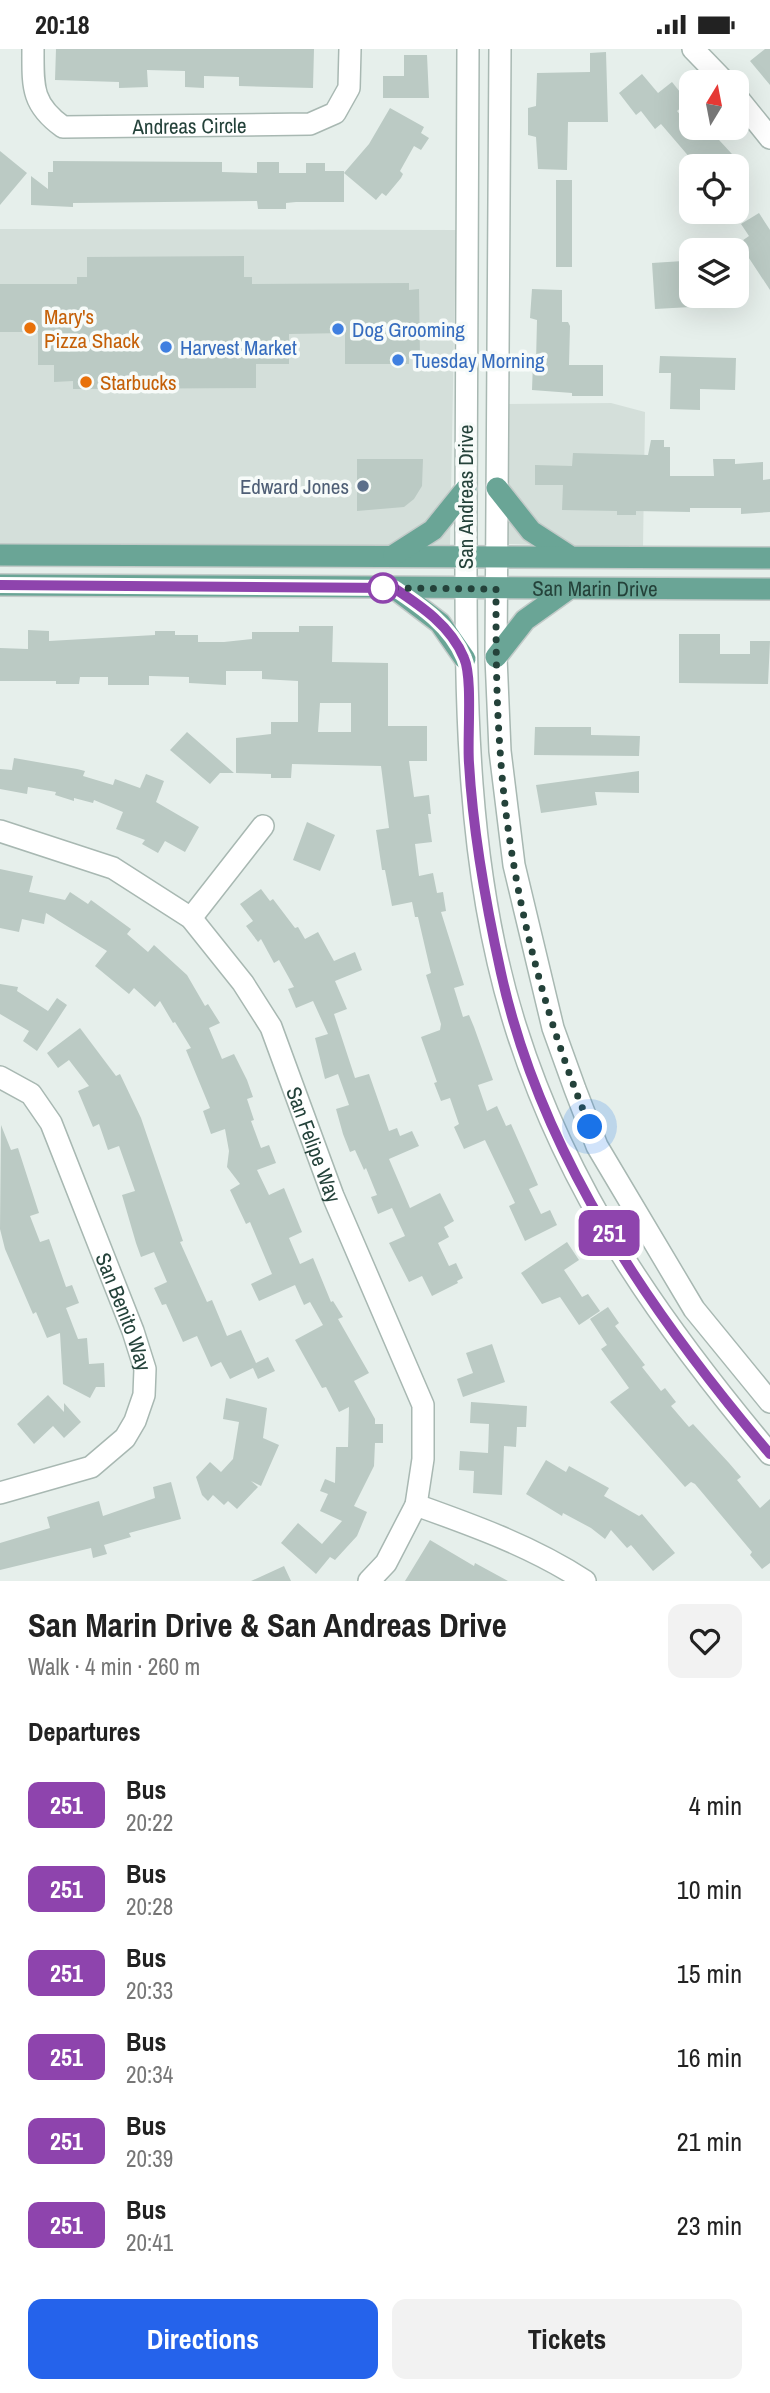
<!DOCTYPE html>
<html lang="en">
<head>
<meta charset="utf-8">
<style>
	:root { --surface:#fff; --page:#f2f2f2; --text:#222; --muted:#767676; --accent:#2563eb }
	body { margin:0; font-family:"Archivo Narrow",sans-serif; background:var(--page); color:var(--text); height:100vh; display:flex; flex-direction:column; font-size:26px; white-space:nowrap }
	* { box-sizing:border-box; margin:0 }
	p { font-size:23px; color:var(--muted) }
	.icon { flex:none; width:38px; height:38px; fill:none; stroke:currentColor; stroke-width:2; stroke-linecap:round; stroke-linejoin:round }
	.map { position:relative; height:1532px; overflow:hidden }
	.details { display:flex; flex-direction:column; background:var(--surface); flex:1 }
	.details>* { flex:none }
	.badge { padding:0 14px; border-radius:10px; font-size:24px; line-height:46px }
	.needle { width:46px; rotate:10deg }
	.tools { position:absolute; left:679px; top:21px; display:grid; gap:14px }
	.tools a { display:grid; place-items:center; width:70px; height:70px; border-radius:14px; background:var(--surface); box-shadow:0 7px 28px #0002; font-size:35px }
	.you { position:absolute; width:35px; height:35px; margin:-18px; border:5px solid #fff; border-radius:50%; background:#1a73e8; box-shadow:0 0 0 10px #1a73e833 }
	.map>.badge { position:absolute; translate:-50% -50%; box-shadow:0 0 0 4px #fff }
	h2 { padding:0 28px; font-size:26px; line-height:63px }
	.round { display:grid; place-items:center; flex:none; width:74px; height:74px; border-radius:14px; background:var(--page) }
	.summary { display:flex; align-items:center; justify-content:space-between; height:119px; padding:0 28px }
	h1 { font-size:33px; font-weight:800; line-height:52px }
	.button { display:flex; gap:14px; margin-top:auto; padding:14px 28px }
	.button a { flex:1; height:80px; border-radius:14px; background:var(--accent); color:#fff; font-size:28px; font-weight:800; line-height:80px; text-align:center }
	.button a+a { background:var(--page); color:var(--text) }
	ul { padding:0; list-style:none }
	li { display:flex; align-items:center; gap:21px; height:84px; padding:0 28px }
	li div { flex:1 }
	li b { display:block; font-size:26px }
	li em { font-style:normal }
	li .badge { min-width:77px; font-weight:700; text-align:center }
	.status { display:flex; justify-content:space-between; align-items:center; height:49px; padding:0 35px; background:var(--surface); direction:ltr }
	.status svg { height:19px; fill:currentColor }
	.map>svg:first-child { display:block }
</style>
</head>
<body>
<div class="status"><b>20:18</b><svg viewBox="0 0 49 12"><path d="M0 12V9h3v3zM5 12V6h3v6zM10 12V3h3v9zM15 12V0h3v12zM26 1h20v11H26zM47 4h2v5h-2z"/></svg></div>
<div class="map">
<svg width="770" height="1532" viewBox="0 0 770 1532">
	<rect width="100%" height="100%" fill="#e6efeb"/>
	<path fill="#d4dfda" d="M 0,180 L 456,181 L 450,497 L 0,494 Z
		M 611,354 L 645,363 L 643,499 L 504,495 L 506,355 Z"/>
	<path fill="#bbcac4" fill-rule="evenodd" d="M 56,0 L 314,0 L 313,39 L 239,37 L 239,28 L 204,27 L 204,39 L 185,38 L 185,22 L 147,21 L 148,38 L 119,39 L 119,33 L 55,31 Z
		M 765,0 L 770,0 L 770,36 L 750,12 Z
		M 606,3 L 608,73 L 568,73 L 567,121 L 538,120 L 536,88 L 528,86 L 528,59 L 536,57 L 537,24 L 590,23 L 590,4 Z
		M 404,6 L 427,6 L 429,49 L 383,49 L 383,27 L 404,27 Z
		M 642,25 L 658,44 L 672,33 L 688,53 L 677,62 L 691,79 L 700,85 L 708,79 L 743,117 L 697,117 L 661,75 L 655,80 L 641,62 L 636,66 L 619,44 Z
		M 390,59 L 424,78 L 421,84 L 429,89 L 421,101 L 414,97 L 400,122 L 403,125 L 401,129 L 386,147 L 382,144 L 376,151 L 344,124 L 369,95 Z
		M 0,102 L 27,124 L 0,156 Z
		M 53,112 L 222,113 L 222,123 L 257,124 L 257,113 L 279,113 L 279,124 L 306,124 L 306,114 L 325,114 L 325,122 L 344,122 L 344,153 L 296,153 L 286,154 L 286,160 L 258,160 L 257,152 L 73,154 L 73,158 L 31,156 L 31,127 L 48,140 L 48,123 L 53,123 Z
		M 556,131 L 572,131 L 572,218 L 556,218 Z
		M 759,164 L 770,181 L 770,241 L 739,194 L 749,187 L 741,175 Z
		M 244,207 L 244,228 L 252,228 L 252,235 L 409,234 L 409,241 L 419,240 L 420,309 L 409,309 L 409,315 L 345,315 L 345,284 L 289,285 L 289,315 L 256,315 L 256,339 L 73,340 L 73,332 L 54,333 L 54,316 L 38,316 L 38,283 L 0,283 L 0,235 L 77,235 L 77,228 L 87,228 L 87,208 Z
		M 691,207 L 691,258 L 655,260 L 652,214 L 683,212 Z
		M 532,240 L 562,241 L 562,273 L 568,273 L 570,277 L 569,316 L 603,316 L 603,347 L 572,347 L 572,344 L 532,341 L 533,313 L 536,313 L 537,271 L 530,269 Z
		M 660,307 L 736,309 L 735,341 L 700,340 L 700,361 L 670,360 L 671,324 L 659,324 Z
		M 651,391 L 664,391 L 664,398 L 670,398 L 670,427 L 714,427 L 713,410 L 735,410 L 735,415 L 763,413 L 763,431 L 770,430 L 770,463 L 741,465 L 741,459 L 690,459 L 690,463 L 636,462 L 636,466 L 617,466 L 617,462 L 562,461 L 563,436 L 535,436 L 535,416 L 572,417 L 573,404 L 648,406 Z
		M 357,410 L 423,410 L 422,437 L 414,450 L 404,458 L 357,462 Z
		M 299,577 L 333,577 L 332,613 L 388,614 L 388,677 L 427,677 L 427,712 L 409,712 L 414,748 L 429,746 L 431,765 L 428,765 L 432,793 L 415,795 L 419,827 L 433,824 L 437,844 L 443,843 L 446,862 L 441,863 L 464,936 L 454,939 L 463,968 L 469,966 L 474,978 L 493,1031 L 478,1036 L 487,1062 L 497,1057 L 506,1077 L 511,1075 L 538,1136 L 529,1140 L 541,1165 L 550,1161 L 557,1176 L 525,1192 L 509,1157 L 515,1154 L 485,1091 L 464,1100 L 454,1078 L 459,1075 L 450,1049 L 441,1052 L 434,1034 L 437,1033 L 421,988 L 440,981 L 441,975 L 426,926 L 431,924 L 418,868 L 415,868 L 412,853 L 392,857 L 385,821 L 382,821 L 376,781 L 389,779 L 381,717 L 292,715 L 291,729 L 271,729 L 271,725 L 236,724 L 236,689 L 271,685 L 271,673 L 298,673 L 298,632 L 262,630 L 262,622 L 226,622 L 226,636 L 189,634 L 189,628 L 149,627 L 149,636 L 108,636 L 108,628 L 80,628 L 79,635 L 56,635 L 56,632 L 0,632 L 0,599 L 28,600 L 28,581 L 49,582 L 49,592 L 155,586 L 155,582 L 175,582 L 175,586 L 198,586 L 198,593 L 224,593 L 252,590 L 252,583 L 299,583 ZM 320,654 L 351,654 L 351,683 L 318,683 Z
		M 679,585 L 720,585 L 720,605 L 750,605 L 750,592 L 770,592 L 768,635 L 679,634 Z
		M 535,678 L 591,678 L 591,686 L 640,687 L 639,707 L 534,706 Z
		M 187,683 L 234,724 L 220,724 L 210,735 L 170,701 Z
		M 14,709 L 77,720 L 85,722 L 83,727 L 113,736 L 115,730 L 140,739 L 146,725 L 164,732 L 156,753 L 199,778 L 185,803 L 165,792 L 158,804 L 142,795 L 145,791 L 116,780 L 123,763 L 94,751 L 93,754 L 74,749 L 74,752 L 55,746 L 56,743 L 28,738 L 27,745 L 0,740 L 0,720 L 12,721 Z
		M 639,722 L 639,744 L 595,743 L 597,756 L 541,764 L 536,736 Z
		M 307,773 L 335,786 L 320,822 L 293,811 Z
		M 0,820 L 33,827 L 29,843 L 65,851 L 70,843 L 88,855 L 91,851 L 131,880 L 127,885 L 148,903 L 154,896 L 187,926 L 205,957 L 208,955 L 220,974 L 209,979 L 222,1010 L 234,1005 L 247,1031 L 253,1048 L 247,1050 L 254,1071 L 251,1072 L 261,1099 L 269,1096 L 276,1114 L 257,1121 L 269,1146 L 284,1139 L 302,1183 L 289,1189 L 300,1215 L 313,1209 L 331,1253 L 333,1252 L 343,1268 L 338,1270 L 369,1324 L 354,1332 L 375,1370 L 375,1375 L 383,1375 L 383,1394 L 375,1394 L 374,1417 L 354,1457 L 367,1463 L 357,1487 L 335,1511 L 330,1508 L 316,1525 L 281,1494 L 298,1474 L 322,1495 L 342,1472 L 320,1462 L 328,1445 L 320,1442 L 325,1430 L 335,1434 L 336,1398 L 348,1398 L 349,1358 L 339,1363 L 326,1338 L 322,1339 L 295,1291 L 323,1276 L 310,1253 L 304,1256 L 295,1236 L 259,1252 L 251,1235 L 272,1225 L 250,1173 L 246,1175 L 230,1141 L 240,1135 L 227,1118 L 229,1102 L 225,1080 L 211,1085 L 203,1062 L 210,1059 L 186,1001 L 191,999 L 175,973 L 173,974 L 160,952 L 155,958 L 134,939 L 129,945 L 95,917 L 107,902 L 46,864 L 44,875 L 22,870 L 19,883 L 0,879 Z
		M 261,840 L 270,852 L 273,850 L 295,879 L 298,878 L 305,890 L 318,883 L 334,912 L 355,903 L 362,921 L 335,932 L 347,960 L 334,965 L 355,1029 L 369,1025 L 389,1082 L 397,1079 L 400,1087 L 412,1082 L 419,1097 L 389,1110 L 410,1159 L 440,1144 L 454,1172 L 444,1178 L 449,1188 L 438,1194 L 449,1217 L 456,1214 L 463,1229 L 457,1232 L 458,1234 L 432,1247 L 422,1227 L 409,1233 L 389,1194 L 405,1187 L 392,1159 L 378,1165 L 371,1148 L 377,1146 L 366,1119 L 364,1121 L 355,1101 L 350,1103 L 343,1085 L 336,1060 L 349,1056 L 338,1025 L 325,1030 L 315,989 L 328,985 L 313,952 L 296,959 L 288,940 L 294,938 L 279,911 L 274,914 L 261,890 L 258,893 L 246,877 L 253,872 L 240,855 Z
		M 0,935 L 18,938 L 17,942 L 48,962 L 57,949 L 67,956 L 37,1002 L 23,992 L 29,982 L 0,965 Z
		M 80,979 L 116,1027 L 120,1025 L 141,1069 L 183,1192 L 180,1193 L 207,1253 L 212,1251 L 227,1287 L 241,1281 L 256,1314 L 268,1308 L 275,1322 L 258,1330 L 253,1319 L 230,1330 L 221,1313 L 211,1318 L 197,1287 L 183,1293 L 166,1255 L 162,1256 L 154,1239 L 167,1233 L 154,1203 L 141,1208 L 136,1194 L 122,1146 L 135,1142 L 119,1097 L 108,1101 L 99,1075 L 93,1078 L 78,1042 L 89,1037 L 69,1011 L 58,1019 L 47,1004 Z
		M 1,1076 L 11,1101 L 18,1099 L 39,1164 L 30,1167 L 40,1193 L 49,1190 L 66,1238 L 72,1236 L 79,1254 L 66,1259 L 78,1290 L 87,1289 L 89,1315 L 104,1314 L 105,1338 L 96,1338 L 90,1349 L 63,1335 L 60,1284 L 47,1289 L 36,1263 L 33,1265 L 5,1200 L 0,1180 Z
		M 567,1193 L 579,1211 L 564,1221 L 582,1248 L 588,1245 L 600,1262 L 579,1276 L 560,1248 L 542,1255 L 521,1224 Z
		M 608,1258 L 619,1274 L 615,1277 L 645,1316 L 642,1318 L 661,1342 L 665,1339 L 676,1353 L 671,1357 L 689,1378 L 693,1375 L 729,1414 L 741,1428 L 737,1431 L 760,1459 L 770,1450 L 770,1514 L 762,1520 L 750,1506 L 752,1503 L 695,1435 L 691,1433 L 685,1438 L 610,1353 L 629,1339 L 601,1300 L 607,1296 L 590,1270 Z
		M 492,1295 L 505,1333 L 463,1348 L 457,1330 L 473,1324 L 466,1304 Z
		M 48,1346 L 64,1363 L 64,1354 L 81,1373 L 64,1389 L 53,1377 L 34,1395 L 17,1375 Z
		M 226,1349 L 267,1359 L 263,1389 L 279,1396 L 261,1437 L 251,1432 L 258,1438 L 237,1460 L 228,1452 L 224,1456 L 213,1446 L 208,1452 L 202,1446 L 196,1428 L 210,1413 L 221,1423 L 233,1410 L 239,1373 L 223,1370 Z
		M 471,1353 L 527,1357 L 526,1378 L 517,1378 L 516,1398 L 504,1397 L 502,1446 L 473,1444 L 474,1422 L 459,1421 L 460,1402 L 488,1404 L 489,1375 L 470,1374 Z
		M 546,1411 L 566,1423 L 569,1417 L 609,1439 L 604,1447 L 639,1467 L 642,1465 L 675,1504 L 653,1522 L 631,1496 L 627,1499 L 611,1481 L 605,1490 L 591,1479 L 563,1464 L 562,1467 L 526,1445 Z
		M 171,1433 L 181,1470 L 129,1484 L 131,1488 L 104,1496 L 107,1505 L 93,1509 L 91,1499 L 0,1521 L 0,1494 L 50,1479 L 47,1468 L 99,1452 L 103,1467 L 155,1449 L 153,1438 Z
		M 430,1491 L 474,1517 L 475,1514 L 508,1532 L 405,1532 Z
		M 284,1517 L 291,1532 L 251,1532 Z"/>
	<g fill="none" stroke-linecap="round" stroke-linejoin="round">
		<g stroke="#a8b8b2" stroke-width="24">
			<g id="minor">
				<path id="s1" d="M 33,0 C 33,37 31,55 63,78 L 310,75 L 335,64 L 349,39 L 350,0"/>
				<path d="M 468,0 C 467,154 466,308 466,462 C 466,635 463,812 516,979 C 568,1144 660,1274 770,1405"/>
				<path d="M 500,0 L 496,608 L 500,702 L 514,816 L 553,979 L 575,1040 L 597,1097 L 694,1260 L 770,1353"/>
				<path d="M 693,0 L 725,33"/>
				<path d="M 737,48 L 770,89"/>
				<path id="s2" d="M 0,782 L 113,819 L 191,869 L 243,934 L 271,978 L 333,1147 L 423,1356 L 423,1410 L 416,1456 L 386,1514 L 369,1532"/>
				<path d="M 191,869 L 263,777"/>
				<path id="s3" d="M 0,1028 L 31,1045 L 51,1074 L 133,1282 L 145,1320 L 144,1346 L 135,1372 L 125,1389 L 91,1418 L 0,1444"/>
				<path d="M 416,1456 C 475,1477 533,1498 585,1532"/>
			</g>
		</g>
		<g stroke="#c2cac8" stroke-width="24">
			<g id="major">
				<path d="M 497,439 L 531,482 L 568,506"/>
				<path d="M 0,506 L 770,509"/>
				<path d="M 394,506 L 433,481 L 466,440"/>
				<path id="s4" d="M 0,536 L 770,540"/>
				<path d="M 394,539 L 440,574 L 465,610"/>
				<path d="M 496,608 L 525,571 L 567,541"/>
			</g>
		</g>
		<use href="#minor" stroke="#fff" stroke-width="21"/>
		<use href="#major" stroke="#6aa596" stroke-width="21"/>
	</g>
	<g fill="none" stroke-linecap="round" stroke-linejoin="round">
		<g stroke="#fff" stroke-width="16">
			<path id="line" d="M 0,536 L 394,539 C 421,557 451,577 464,609 C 473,629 467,689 469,714 C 473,784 486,856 501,924 C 541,1106 651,1265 770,1405"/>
		</g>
		<use href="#line" stroke="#8e44ad" stroke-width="10"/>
		<path stroke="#24423a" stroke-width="7" stroke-dasharray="0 12.6" d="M 383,539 L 496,540 C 496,593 496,647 500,700 C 508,828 541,959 590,1078"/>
	</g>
	<g fill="#e8710a" stroke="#f7fbf9" stroke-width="2.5">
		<circle cx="30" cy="279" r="7"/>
		<circle cx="86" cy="333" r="7"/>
	</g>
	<g fill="#3f7fe0" stroke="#f7fbf9" stroke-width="2.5">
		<circle cx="338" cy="280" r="7"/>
		<circle cx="166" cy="298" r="7"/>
		<circle cx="398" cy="311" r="7"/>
	</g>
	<circle fill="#5c6f8a" stroke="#f7fbf9" stroke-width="2.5" cx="363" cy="437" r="7"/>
	<circle fill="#fff" stroke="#8e44ad" stroke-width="3.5" cx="383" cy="539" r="14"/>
	<g text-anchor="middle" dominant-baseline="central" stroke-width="7" stroke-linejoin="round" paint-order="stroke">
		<g font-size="21" fill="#24423a" stroke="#f7fbf9">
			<text stroke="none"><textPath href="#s1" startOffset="215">Andreas Circle</textPath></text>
			<text transform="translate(465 448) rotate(-90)">San Andreas Drive</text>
			<text stroke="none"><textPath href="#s4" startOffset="595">San Marin Drive</textPath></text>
			<text stroke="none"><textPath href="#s2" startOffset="472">San Felipe Way</textPath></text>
			<text stroke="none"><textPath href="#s3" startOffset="273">San Benito Way</textPath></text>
		</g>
		<g font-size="21" fill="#c56008" stroke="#f7fbf9" text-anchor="start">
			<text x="44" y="267">Mary's<tspan x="44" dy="24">Pizza Shack</tspan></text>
			<text x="100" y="333">Starbucks</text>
		</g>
		<g font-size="21" fill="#366cbe" stroke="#f7fbf9" text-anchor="start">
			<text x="352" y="280">Dog Grooming</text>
			<text x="180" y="298">Harvest Market</text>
			<text x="412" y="311">Tuesday Morning</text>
		</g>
		<g font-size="21" fill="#4e5e75" stroke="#f7fbf9" text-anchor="end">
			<text x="349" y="437">Edward Jones</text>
		</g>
	</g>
</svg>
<div class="tools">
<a><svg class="needle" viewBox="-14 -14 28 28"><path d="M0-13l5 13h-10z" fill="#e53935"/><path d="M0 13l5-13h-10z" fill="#767676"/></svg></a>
<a><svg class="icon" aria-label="locate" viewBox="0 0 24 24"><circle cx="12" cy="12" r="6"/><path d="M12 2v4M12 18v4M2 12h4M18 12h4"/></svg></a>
<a><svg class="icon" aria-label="layers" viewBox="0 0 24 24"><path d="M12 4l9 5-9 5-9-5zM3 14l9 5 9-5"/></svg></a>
</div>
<div class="you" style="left:590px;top:1078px"></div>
<b class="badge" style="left:609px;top:1184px;background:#8e44ad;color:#fff">251</b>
</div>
<section class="details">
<div class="summary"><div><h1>San Marin Drive &amp; San Andreas Drive</h1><p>Walk · 4 min · 260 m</p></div><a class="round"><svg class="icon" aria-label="heart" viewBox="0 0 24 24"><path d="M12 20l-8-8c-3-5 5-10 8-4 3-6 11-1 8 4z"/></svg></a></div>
<h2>Departures</h2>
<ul>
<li><span class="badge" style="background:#8e44ad;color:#fff">251</span><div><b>Bus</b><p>20:22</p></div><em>4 min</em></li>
<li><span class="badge" style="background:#8e44ad;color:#fff">251</span><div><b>Bus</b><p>20:28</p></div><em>10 min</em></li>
<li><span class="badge" style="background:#8e44ad;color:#fff">251</span><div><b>Bus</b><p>20:33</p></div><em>15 min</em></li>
<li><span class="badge" style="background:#8e44ad;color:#fff">251</span><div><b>Bus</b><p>20:34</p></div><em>16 min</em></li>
<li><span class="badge" style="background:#8e44ad;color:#fff">251</span><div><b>Bus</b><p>20:39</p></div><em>21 min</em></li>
<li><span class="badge" style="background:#8e44ad;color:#fff">251</span><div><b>Bus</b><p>20:41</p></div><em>23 min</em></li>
</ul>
<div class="button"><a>Directions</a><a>Tickets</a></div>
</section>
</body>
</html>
